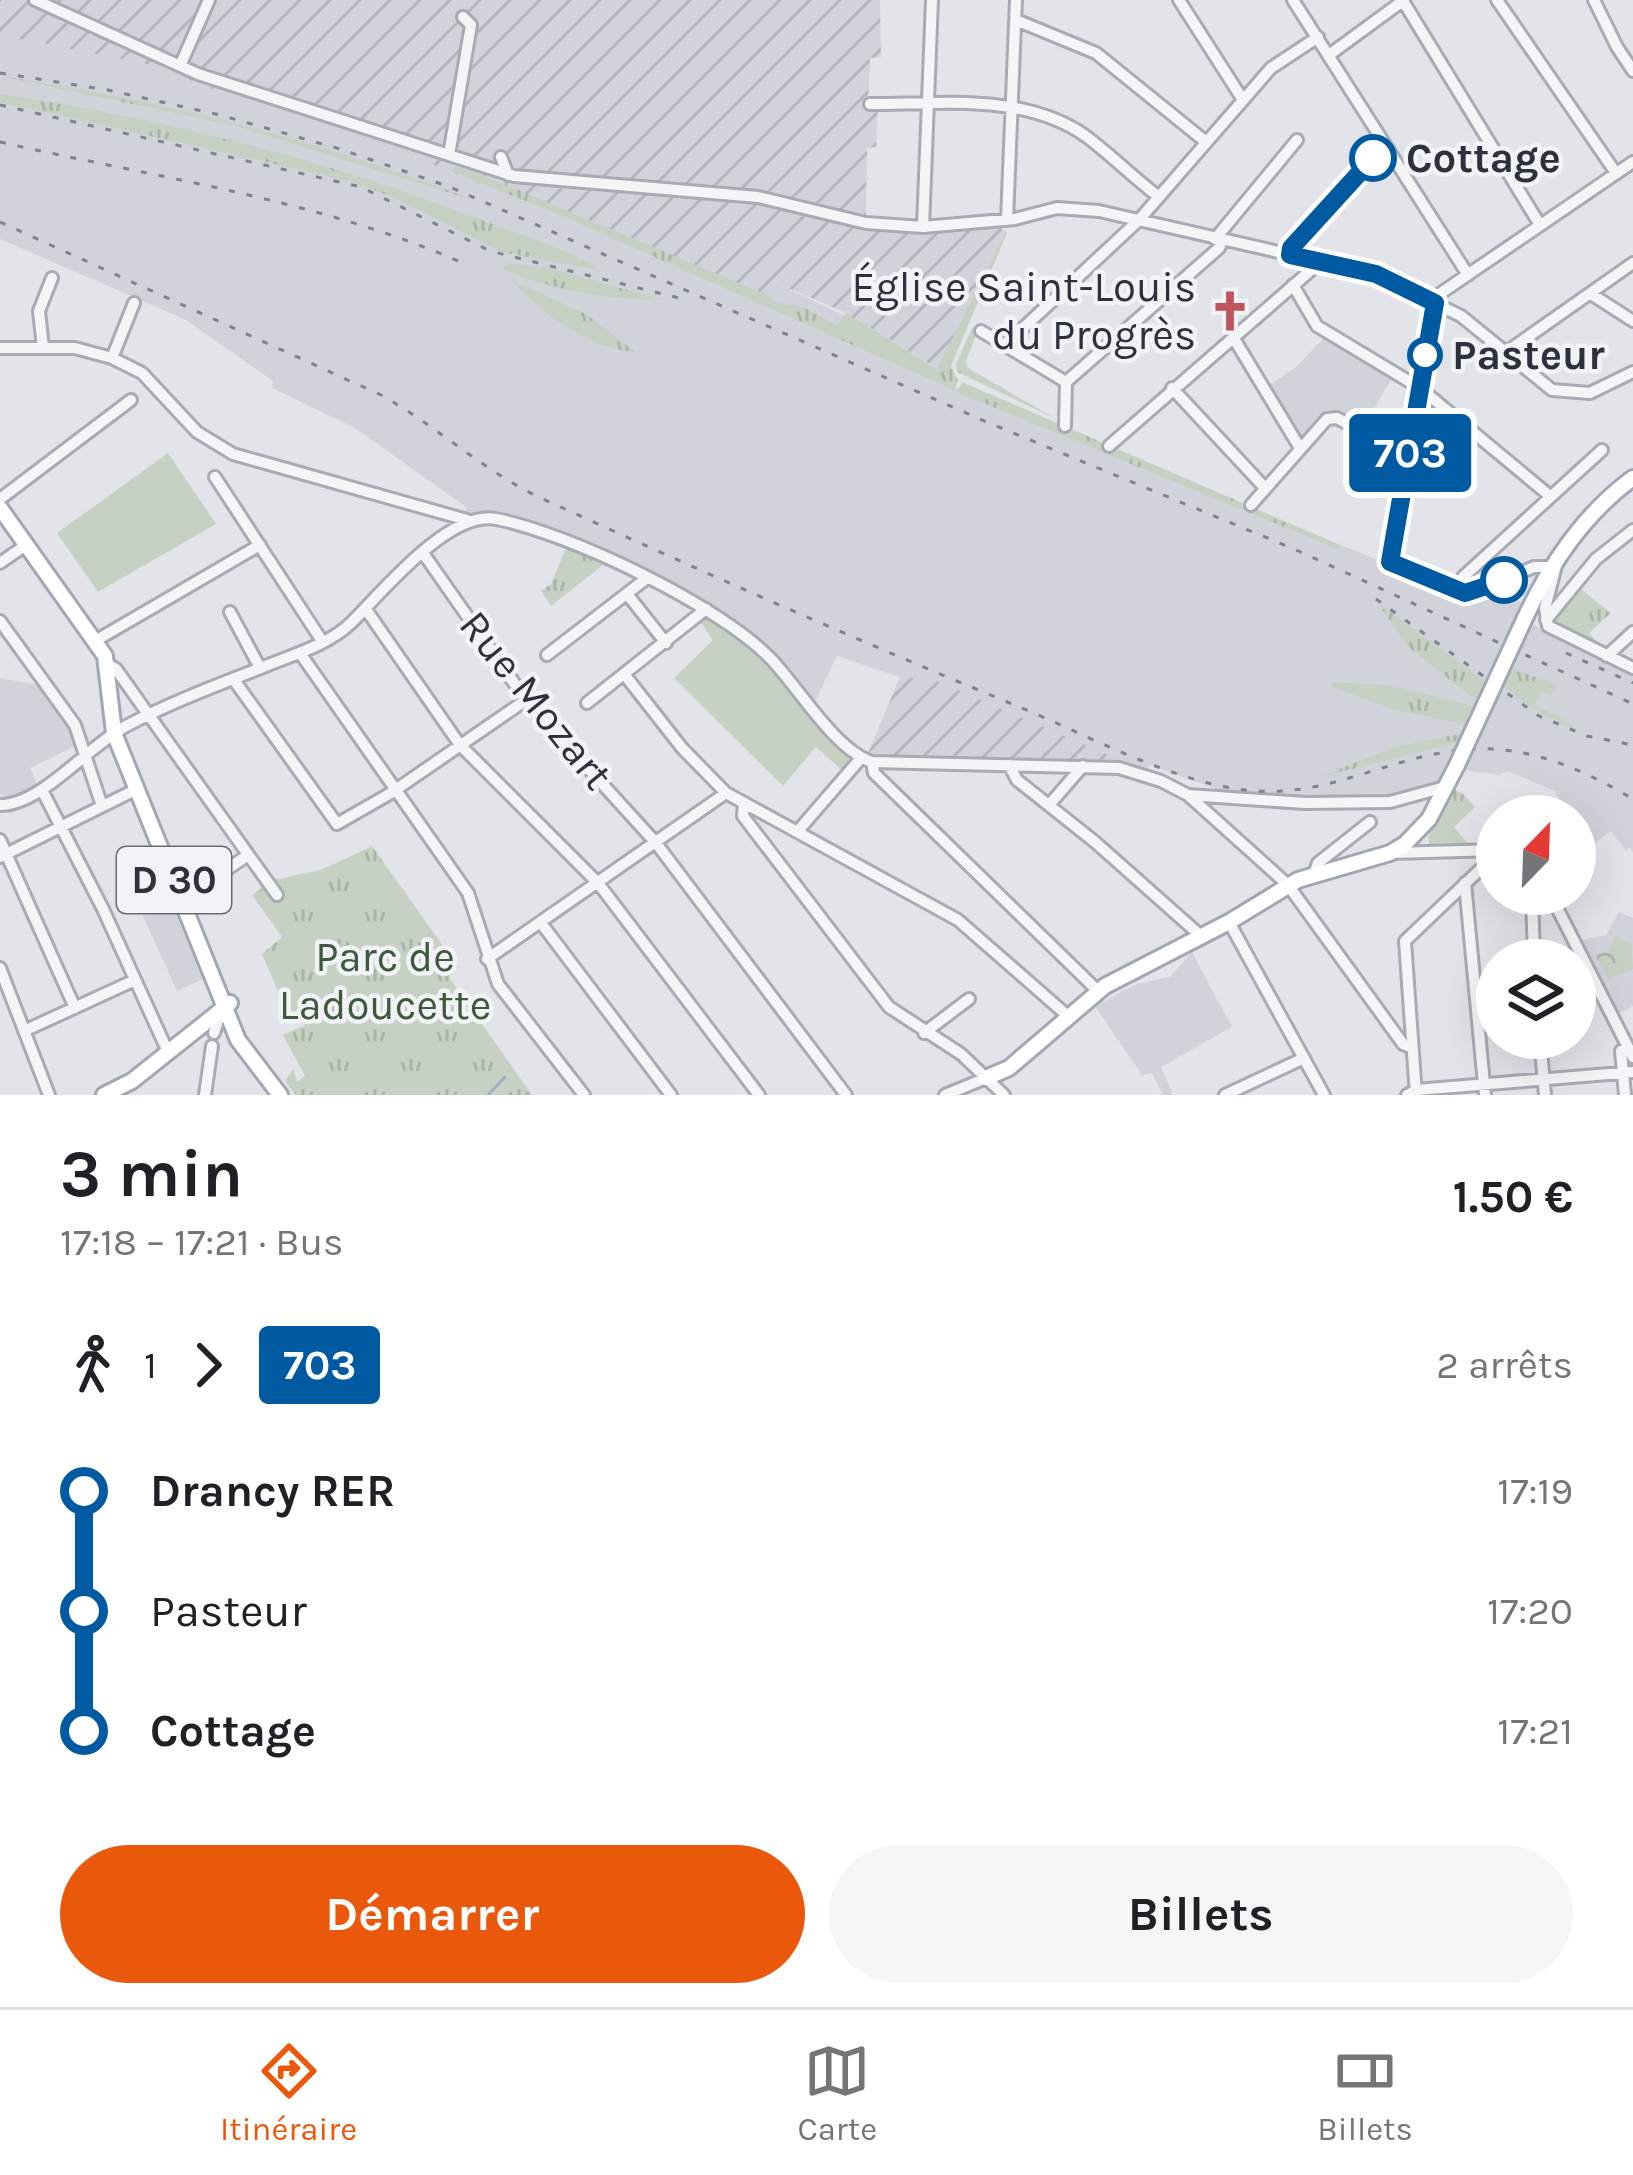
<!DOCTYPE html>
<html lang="fr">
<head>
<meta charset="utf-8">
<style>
	:root { --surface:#fff; --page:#f6f6f6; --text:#202124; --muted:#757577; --line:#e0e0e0; --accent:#ea580c }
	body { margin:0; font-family:Karla,sans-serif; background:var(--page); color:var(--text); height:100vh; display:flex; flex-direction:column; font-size:45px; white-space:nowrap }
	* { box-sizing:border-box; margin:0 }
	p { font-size:39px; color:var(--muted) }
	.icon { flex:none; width:66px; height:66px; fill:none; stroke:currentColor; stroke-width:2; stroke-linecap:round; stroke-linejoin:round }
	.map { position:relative; height:1095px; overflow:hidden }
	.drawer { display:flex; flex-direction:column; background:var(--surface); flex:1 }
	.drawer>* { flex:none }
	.badge { padding:0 24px; border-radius:9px; font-size:42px; line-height:78px }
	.needle { width:78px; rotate:23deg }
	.controls { position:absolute; left:1476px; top:795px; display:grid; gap:24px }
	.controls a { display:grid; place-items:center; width:120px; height:120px; border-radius:50%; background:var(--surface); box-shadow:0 12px 48px #0002; font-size:60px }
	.map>.badge { position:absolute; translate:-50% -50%; box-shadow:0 0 0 6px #fff }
	.legs { display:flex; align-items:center; gap:18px; height:132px; padding:0 60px; font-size:39px }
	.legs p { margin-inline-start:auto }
	.overview { display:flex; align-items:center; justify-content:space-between; height:204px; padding:0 60px }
	h1 { font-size:66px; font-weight:700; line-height:90px }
	.primary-button { display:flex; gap:24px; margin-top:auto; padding:24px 60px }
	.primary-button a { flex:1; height:138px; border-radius:72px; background:var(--accent); color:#fff; font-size:48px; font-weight:700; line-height:138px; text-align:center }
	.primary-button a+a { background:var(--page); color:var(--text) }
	ul { padding:0 60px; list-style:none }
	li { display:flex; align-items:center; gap:42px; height:120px; font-size:45px }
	li i { display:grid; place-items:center; width:18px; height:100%; margin:0 15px; background:currentColor }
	li i::after { content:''; width:30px; height:30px; margin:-15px; border:9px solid; border-radius:50%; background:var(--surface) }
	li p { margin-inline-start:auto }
	li:first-child i { background:linear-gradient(#0000 50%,currentColor 0) }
	li:last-child i { background:linear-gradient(currentColor 50%,#0000 0) }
	.dock { display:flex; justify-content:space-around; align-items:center; height:168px; border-top:3px solid var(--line); background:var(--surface); font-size:33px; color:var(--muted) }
	.dock a { display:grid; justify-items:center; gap:6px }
	.dock .active { color:var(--accent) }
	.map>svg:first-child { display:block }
</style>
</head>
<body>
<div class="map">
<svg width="1633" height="1095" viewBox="0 0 1633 1095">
	<defs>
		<pattern id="industrial-furrows" width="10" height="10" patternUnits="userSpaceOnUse" patternTransform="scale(3)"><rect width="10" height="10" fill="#d0d3da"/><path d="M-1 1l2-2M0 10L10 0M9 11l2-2" fill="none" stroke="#b3b6bc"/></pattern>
		<pattern id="grass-tufts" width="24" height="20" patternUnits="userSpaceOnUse" patternTransform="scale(3)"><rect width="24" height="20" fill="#c6d1c4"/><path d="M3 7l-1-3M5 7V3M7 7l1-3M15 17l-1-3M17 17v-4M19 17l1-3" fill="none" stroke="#aab4a9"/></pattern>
		<pattern id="forest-crowns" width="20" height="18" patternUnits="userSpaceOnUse" patternTransform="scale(3)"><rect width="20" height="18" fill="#c6d1c4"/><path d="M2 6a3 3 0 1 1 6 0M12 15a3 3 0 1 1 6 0" fill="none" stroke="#aab4a9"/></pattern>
	</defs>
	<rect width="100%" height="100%" fill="#e2e4e9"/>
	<path fill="#d0d3da" d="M 0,35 L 176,70 L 196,85 L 258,100 L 431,155 L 430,162 L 562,216 L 780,285 L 875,330 L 962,391 L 1469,597 L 1490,589 L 1536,609 L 1530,623 L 1633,671 L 1633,852 L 1630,848 L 1625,850 L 1611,831 L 1584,851 L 1575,833 L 1575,816 L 1567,816 L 1555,791 L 1507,771 L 1500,775 L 1460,770 L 1426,786 L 1379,798 L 1227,793 L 1150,765 L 1147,770 L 1111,762 L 1111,756 L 937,681 L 899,677 L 837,656 L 815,702 L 757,638 L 662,579 L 551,528 L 490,512 L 467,514 L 466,507 L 355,428 L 272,388 L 273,381 L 186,320 L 0,239 Z
		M 1325,337 L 1393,376 L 1363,427 L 1331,412 L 1301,441 L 1266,387 L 1295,368 Z
		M 0,678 L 40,685 L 67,723 L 77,745 L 30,768 L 39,789 L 22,797 L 0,795 Z
		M 165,888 L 203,979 L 177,991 L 136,901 Z
		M 1619,912 L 1633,918 L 1633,1006 L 1618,1014 L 1581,940 L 1606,935 Z
		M 1192,952 L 1232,1027 L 1161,1067 L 1173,1095 L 1163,1095 L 1152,1073 L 1142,1075 L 1095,1006 L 1137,984 L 1170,977 Z"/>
	<path fill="url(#industrial-furrows)" d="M 0,0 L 880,0 L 881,57 L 870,58 L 868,106 L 878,107 L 876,147 L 867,148 L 866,228 L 911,233 L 999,225 L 1005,233 L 938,369 L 846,313 L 781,285 L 763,296 L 429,163 L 430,155 L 258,100 L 196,85 L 176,70 L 0,35 Z
		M 900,677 L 937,681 L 1111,756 L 1111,762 L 889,759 L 868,753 Z"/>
	<path fill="url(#grass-tufts)" d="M 0,76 C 165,100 324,142 479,202 L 236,126 Z
		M 0,94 C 162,118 321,159 474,217 C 515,233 565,247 602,271 L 501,252 L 393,197 L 353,182 L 0,102 Z
		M 461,166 L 767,295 L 777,303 L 803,307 L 837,325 L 846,313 L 937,369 L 1005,233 L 1002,229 L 1007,233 L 951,366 L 958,381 L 954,390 L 562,216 L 449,170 Z
		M 506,263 L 549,268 L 663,300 C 608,300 555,291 504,270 Z
		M 512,280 L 586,314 L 635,352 C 590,349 540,313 512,280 Z
		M 972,328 L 978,330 L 966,361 L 968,368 L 1056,419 L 957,372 L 956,364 Z
		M 962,382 L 1340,545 L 1337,549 L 957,392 Z
		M 566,548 L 603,565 L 551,606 L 541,591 L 551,584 Z
		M 1578,587 L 1611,613 L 1589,633 L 1603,649 L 1553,623 Z
		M 1378,603 L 1485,681 L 1476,700 L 1408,647 Z
		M 1509,667 L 1556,685 L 1552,695 L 1541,691 L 1535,705 L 1561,717 L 1581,732 L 1543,715 L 1500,685 Z
		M 1332,682 L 1387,685 L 1473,706 L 1465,724 L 1396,710 L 1331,687 Z
		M 1461,734 L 1456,743 L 1320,777 L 1394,747 Z
		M 1451,788 L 1462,793 L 1475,807 L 1454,827 L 1471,847 L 1430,847 L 1428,837 Z
		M 372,846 L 458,967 L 449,977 L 532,1095 L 296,1095 L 285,1081 L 293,1069 L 297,1082 L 305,1076 L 283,1035 L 305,1025 L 299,1011 L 288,1015 L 262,954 L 282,937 L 252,895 L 265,886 L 273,898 L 281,892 L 273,880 L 321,870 Z"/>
	<path fill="url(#forest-crowns)" d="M 1614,936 L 1631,943 L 1633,969 L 1608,979 L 1595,954 L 1609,952 Z"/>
	<path fill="#c6d1c4" d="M 168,453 L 216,524 L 98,592 L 57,533 Z
		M 707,616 C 763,653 802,706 847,755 L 849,764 L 843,771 L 816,747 L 783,786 L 674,678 L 713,640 L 699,620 Z"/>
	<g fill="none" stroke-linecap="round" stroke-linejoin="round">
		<path stroke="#a1afc4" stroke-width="3" d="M 488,1095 L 505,1077"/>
		<g stroke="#a8abb2" stroke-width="16">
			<path id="minor" d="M 35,0 L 198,74 L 514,176 L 758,197 L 866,223 L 923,227 L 1015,219 L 1057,208 L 1099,211 L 1375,274 L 1461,316 L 1552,390 L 1590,393 L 1633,372
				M 1179,0 L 1243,100
				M 1293,0 L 1468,275
				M 1497,0 L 1616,173
				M 1594,0 L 1617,47 L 1633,71
				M 1403,1 L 1540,225
				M 1016,20 L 1096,53 L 1206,142
				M 1329,55 L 1404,0
				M 180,66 L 209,0
				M 870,104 C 942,104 1026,93 1087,137 C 1112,156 1134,178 1159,197
				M 449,155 L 471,25 L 463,17
				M 501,157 L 508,175
				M 1007,220 L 1016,0
				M 923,227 L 932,0
				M 1215,239 L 1297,140
				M 1290,255 L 1291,248 L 1385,145
				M 1293,285 L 1317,326 L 1420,388 L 1550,496
				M 1591,294 L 1633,321
				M 981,331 L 1066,382
				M 1233,337 L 1300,448
				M 1005,345 L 1139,220 L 1271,68 L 1318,37
				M 0,348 L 75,348 L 112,358 L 142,373 L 197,432 L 233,454 L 467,520
				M 43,348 L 39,311 L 52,278
				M 1505,353 L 1633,263
				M 112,358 L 134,303
				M 1066,382 L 1219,248 L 1222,241
				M 1172,388 L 1265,488
				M 1065,426 L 1066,382
				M 1109,446 L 1310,271 L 1315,260
				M 215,477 L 322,641
				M 0,499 L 131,400
				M 1251,505 L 1327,419 L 1337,418 L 1409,457
				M 423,553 L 526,700 L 656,843 L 846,1095
				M 0,563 L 26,545
				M 1556,566 L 1545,608 L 1548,626 L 1633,668
				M 1550,567 L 1534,567 L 1469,594 L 1390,562 L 1433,310 L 1438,295 L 1633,162
				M 1458,590 L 1463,577 L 1602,450
				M 627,594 L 666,643
				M 365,608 L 460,745 L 598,883 L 759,1095
				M 230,612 L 260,668
				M 1546,620 L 1596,559 L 1633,530
				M 0,621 L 75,725 L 102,806
				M 95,641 L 260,545
				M 300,653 L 468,893 L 498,984 L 584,1095
				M 547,655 L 647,578
				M 1607,656 L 1633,632
				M 106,663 L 116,669 L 277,895
				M 624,674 L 682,748 L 726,793 L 958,920 L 1069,1017
				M 234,680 L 337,824 L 391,793 L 526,700
				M 587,703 L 706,609
				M 872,762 L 874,773 L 1098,991
				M 1009,765 L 1017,780 L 1095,842 L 1201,936
				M 43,792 L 103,909 L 168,1052
				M 1188,795 L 1288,885 L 1403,1044 L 1412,1048
				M 744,803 L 743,816 L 889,1007 L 961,1054 L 1004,1095
				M 0,805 C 42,805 87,746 128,725 C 171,702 218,685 263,667 C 292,655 329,645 352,622 C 383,591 449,510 496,519 C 569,533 719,605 771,659 C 798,687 835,750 872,762 L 1119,768 L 1161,781 L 1188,795 L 1305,803 L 1390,802 L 1445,787
				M 1049,805 L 1083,766
				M 797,832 L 861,758
				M 0,840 L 75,1008
				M 1392,853 L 1497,850
				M 0,857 L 137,789
				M 1314,874 L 1318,863 L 1370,822
				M 1465,883 L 1485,1095
				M 1532,894 L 1534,960
				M 1550,894 L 1633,1057
				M 182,900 L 248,855
				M 1229,922 L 1324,1095
				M 541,923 L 671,1095
				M 487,959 L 726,793
				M 0,968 L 49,1095
				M 24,1031 L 135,980
				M 214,1033 L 220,1014
				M 924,1033 L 969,999
				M 1540,1038 L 1545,1095
				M 1621,1051 L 1625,1095
				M 205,1095 L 212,1046
				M 945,1095 L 986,1078
				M 1225,1095 L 1304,1058
				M 1407,1095 L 1416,1090 L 1633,1072
				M 1416,1095 L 1405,941 L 1490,860 L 1493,851"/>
		</g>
		<g stroke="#a2a8b3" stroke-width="20">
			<path id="major" d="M 0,508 L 105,656 L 114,733 L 238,1040 L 280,1095
				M 1524,620 C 1549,566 1585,513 1633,478
				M 986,1078 L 1009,1068 L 1105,986 L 1229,922 L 1298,880 L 1390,853 L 1405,844 L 1429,819 L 1457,765
				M 104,1095 L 132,1081 L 230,1003"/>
		</g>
		<use href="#minor" stroke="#f4f5f7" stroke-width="10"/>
		<use href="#major" stroke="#fff" stroke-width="14"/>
		<path stroke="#7d8390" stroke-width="3" stroke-dasharray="6 12" stroke-linecap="butt" d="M 0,73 L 108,90 L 220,115 L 340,149 L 450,187 L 989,423 L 1294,549 L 1633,704
			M 0,105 L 361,187 L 490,251 L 683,299
			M 0,142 C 149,176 319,200 458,261
			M 0,222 L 381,395 C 437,426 483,471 541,498 C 698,570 857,640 1017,706 C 1083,733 1151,771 1221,786 C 1314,806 1366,764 1452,751 C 1519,741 1577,766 1633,799
			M 1376,599 L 1539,716 L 1587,736 L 1633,745
			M 1566,653 L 1633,683"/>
		<g stroke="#a2a8b3" stroke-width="20" stroke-linecap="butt">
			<path id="major-bridge" d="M 1457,765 L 1524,620"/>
		</g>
		<use href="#major-bridge" stroke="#fff" stroke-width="14"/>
	</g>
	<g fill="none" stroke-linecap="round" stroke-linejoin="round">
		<g stroke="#fff" stroke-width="27">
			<path id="line-1" d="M 1373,158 L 1291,248 L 1290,255 L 1376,274 L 1435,303 L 1390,562 L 1465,593 L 1504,580"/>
		</g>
		<use href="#line-1" stroke="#005aa1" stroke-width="18"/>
	</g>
	<defs>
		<g id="church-bare" transform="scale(3.24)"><path d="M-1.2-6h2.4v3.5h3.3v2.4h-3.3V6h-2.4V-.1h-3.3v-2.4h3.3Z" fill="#bf555c" stroke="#f1f3f6" stroke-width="2.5" paint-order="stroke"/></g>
	</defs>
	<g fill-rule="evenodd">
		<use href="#church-bare" x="1230" y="311"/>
	</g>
	<g fill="#fff" stroke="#005aa1" stroke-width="6">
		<circle cx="1373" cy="158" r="21"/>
		<circle cx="1425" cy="355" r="15"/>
		<circle cx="1504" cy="580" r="21"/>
	</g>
	<g text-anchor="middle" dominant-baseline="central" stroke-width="9" stroke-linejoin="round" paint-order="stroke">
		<rect fill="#f1f3f6" stroke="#676b75" stroke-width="3" x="117" y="847" width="114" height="66" rx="9"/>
		<g font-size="39" font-weight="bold" fill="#2c313e">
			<text x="174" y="880">D 30</text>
		</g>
		<g font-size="42" font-weight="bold" fill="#2c313e" stroke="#f1f3f6" text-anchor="start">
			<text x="1406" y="158">Cottage</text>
			<text x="1452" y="355">Pasteur</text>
		</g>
		<g font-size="42" fill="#2c313e" stroke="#f1f3f6" text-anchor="end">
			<text x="1196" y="287">Église Saint-Louis<tspan x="1196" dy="48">du Progrès</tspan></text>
		</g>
		<g font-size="42" fill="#2c313e" stroke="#f1f3f6">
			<text transform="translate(536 700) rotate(51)">Rue Mozart</text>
		</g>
		<g font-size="42" fill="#3e593b" stroke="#f1f3f6">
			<text x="385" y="957">Parc de<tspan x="385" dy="48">Ladoucette</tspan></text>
		</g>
	</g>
</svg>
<div class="controls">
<a><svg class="needle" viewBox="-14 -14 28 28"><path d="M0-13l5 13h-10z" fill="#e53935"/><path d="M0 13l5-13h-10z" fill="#757577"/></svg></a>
<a><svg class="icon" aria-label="layers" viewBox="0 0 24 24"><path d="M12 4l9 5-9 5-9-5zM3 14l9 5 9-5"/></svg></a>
</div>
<b class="badge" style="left:1410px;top:453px;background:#005aa1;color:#fff">703</b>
</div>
<section class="drawer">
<div class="overview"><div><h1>3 min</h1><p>17:18 – 17:21 · Bus</p></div><b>1.50 €</b></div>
<div class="legs"><svg class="icon" aria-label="walk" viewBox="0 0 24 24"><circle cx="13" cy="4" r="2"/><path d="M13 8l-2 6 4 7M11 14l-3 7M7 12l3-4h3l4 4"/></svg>1<svg class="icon" aria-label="forward" viewBox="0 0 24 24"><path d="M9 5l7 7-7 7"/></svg><b class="badge" style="background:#005aa1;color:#fff">703</b><p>2 arrêts</p></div>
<ul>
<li><i style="color:#005aa1"></i><b>Drancy RER</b><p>17:19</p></li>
<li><i style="color:#005aa1"></i><span>Pasteur</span><p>17:20</p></li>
<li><i style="color:#005aa1"></i><b>Cottage</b><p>17:21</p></li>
</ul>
<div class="primary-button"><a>Démarrer</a><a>Billets</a></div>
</section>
<nav class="dock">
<a class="active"><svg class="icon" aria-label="directions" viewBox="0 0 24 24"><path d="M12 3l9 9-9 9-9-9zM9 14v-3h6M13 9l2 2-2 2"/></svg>Itinéraire</a>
<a><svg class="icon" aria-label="map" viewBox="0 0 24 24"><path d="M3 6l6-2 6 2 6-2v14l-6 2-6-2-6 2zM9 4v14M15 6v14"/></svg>Carte</a>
<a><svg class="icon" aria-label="tickets" viewBox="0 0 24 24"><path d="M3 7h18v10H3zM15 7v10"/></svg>Billets</a>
</nav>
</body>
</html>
